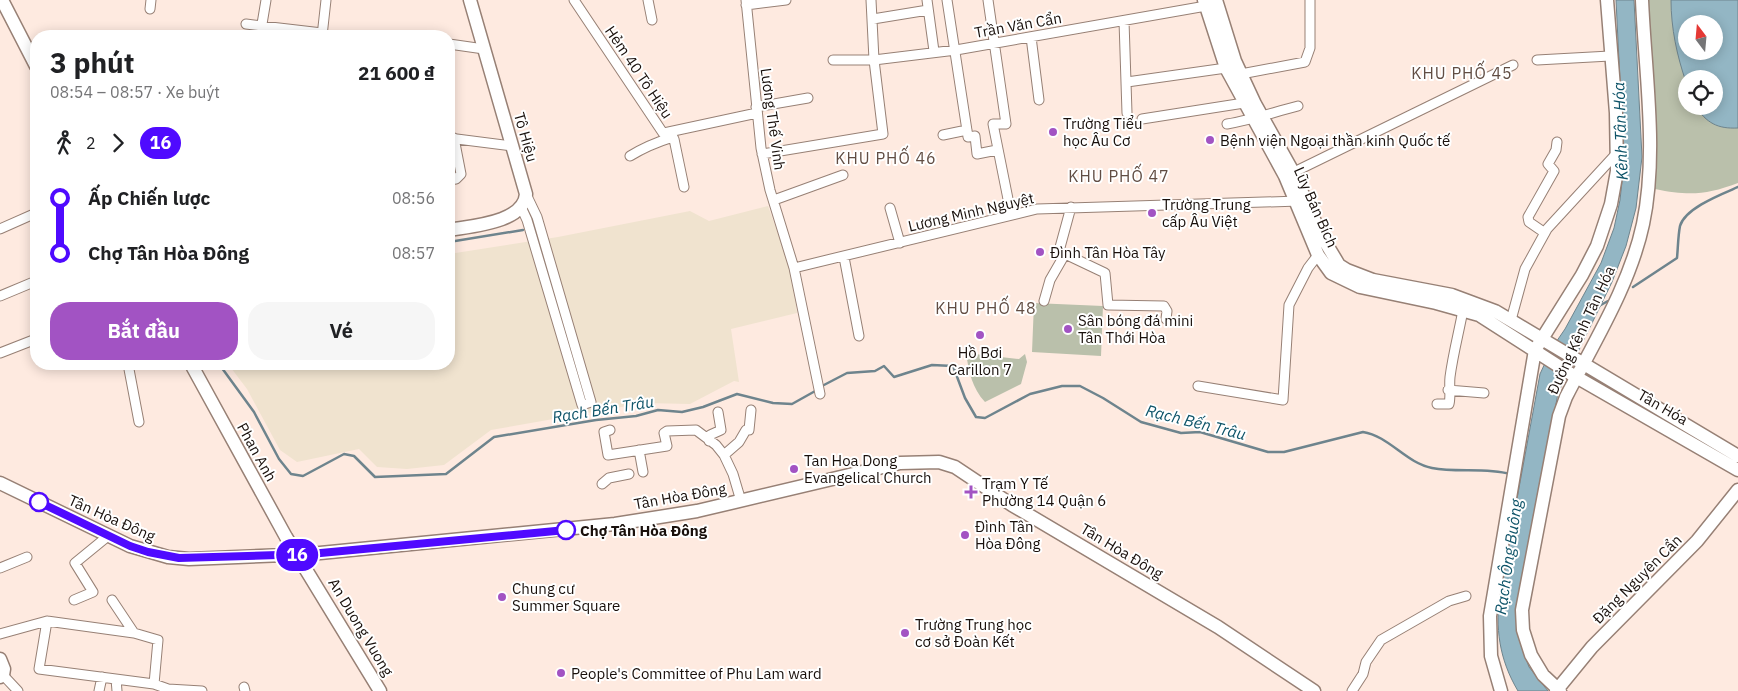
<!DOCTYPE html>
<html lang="vi">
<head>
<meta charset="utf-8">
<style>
	:root { --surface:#fff; --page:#f6f6f6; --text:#202124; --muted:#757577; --accent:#a253c3 }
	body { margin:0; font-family:"IBM Plex Sans",sans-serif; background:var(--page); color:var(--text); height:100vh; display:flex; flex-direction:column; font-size:19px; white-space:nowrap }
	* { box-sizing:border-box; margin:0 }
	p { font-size:16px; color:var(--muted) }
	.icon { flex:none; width:28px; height:28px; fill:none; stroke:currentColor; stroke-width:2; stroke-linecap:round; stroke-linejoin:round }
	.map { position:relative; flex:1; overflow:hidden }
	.details { position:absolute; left:30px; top:30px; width:425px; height:340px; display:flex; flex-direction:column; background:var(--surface); border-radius:20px; box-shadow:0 2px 12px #0003 }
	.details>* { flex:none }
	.badge { padding:0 10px; border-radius:16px; font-size:18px; line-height:32px }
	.needle { width:32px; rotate:344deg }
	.tools { position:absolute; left:1678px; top:15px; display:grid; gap:10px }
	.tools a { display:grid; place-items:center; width:45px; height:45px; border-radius:50%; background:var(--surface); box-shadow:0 2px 12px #0003; font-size:25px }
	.map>.badge { position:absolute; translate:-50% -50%; box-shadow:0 0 0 2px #fff }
	.legs { display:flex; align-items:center; gap:8px; height:55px; padding:0 20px; font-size:16px }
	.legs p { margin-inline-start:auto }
	.summary { display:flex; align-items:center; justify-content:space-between; height:85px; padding:0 20px }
	h1 { font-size:28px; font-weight:700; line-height:38px }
	.cta { display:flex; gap:10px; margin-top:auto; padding:10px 20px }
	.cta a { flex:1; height:58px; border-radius:20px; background:var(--accent); color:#fff; font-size:20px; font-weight:700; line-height:58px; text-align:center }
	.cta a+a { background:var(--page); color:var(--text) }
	ul { padding:0 20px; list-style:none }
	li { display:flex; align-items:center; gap:18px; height:55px; font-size:19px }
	li i { display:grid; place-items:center; width:8px; height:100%; margin:0 6px; background:currentColor }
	li i::after { content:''; width:12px; height:12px; margin:-6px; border:4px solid; border-radius:50%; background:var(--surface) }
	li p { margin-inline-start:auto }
	li:first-child i { background:linear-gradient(#0000 50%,currentColor 0) }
	li:last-child i { background:linear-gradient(currentColor 50%,#0000 0) }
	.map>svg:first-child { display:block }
</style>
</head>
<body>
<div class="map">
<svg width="1738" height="691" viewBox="0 0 1738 691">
	<rect width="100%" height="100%" fill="#feeae0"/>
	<path fill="#f0e3cf" d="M 768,206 L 792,273 L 797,313 L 731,329 L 739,382 L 734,381 L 690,404 L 644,403 L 491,430 L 444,465 L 407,469 L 377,467 L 359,449 L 297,462 L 280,450 L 247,389 L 228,364 L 449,364 L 449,254 L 558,237 L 690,211 L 709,221 Z"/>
	<path fill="#bac0ab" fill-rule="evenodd" d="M 1648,0 L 1738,0 L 1738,183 C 1706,195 1689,196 1655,189 ZM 1686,24 L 1714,24 L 1714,51 L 1686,51 ZM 1686,79 L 1714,79 L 1714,106 L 1686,106 Z
		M 1034,303 L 1103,306 L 1101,356 L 1032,352 Z
		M 966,353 L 1019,359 L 1025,354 L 1027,362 L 1021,384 L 985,402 C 972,388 969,372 966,353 Z"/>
	<path fill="#93b6c4" stroke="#6e848d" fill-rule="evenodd" d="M 1616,0 L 1634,0 L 1642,157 L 1636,208 L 1626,246 L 1612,282 L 1558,393 L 1521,596 L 1525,656 L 1529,667 L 1548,691 L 1518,691 C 1499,659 1495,628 1500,591 L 1540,374 L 1552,348 L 1565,329 L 1601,263 L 1614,228 L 1620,200 L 1624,163 Z
		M 1671,0 L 1738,0 L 1738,128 C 1717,129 1707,123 1695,106 L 1714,106 L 1714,79 L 1686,79 L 1686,82 C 1677,56 1671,28 1671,0 ZM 1686,24 L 1714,24 L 1714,51 L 1686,51 Z"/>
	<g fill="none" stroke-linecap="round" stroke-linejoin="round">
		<path stroke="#6e848d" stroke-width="2.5" d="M 449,242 L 523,230
			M 1633,287 L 1677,258 C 1678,248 1678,236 1680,226 C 1685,208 1722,194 1738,187
			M 1599,306 L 1608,301
			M 219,364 L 254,412 L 279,459 L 291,474 L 303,476 L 344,454 L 354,456 L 375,477 L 446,474 L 494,437 L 596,420 L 636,416 L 658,410 L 682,412 L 703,407 L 737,394 L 773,403 L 792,404 L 817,390
			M 822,386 L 847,373 L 875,371 L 884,366 L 894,377 L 932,365 L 953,366 L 965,398 L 976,417 L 985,418 L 1030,394 L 1062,386 L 1080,386 L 1103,398 L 1141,422 L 1181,433 L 1200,432 L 1268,452 L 1284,452 L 1363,432 C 1389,436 1406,463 1432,468 C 1457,473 1485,467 1510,474"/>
		<g stroke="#978075" stroke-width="11">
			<path id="street" d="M 574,0 L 663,133 L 674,139 L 684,187
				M 648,0 L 652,20
				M 746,0 L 761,148 L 770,190 L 794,268 L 820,394
				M 927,0 L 934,51
				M 947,0 L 968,137 L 975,136 L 977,154 L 997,150
				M 988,0 L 1006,124 L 993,124 L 1011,214
				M 746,5 L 786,0
				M 150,9 L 151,0
				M 873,19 L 928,10
				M 1124,21 L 1127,113
				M 246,24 L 322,33
				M 260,36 L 266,0
				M 322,36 L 326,0
				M 394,36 L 396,36
				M 1031,37 L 1039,100
				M 449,44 L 484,49
				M 833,60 L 874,60 L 956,50 L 1206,6
				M 1537,60 L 1610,56
				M 1241,74 L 1305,62 L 1310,48 L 1310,0
				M 1127,82 L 1226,68
				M 756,107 L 808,98
				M 1142,119 L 1244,103
				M 1227,124 C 1252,120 1274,112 1298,106
				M 664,133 L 757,113
				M 943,135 L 967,130
				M 449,138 L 512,146
				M 762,154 L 883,134 L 874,60 L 871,0
				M 630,156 C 643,148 657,142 673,137
				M 1290,174 L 1513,65
				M 449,180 L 456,179 L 461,174 L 454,138
				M 774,200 L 843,175
				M 521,207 L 527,220 L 582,405 L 591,402 L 537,217 L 526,194
				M 890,208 L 900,243
				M 0,229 L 36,213
				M 1545,233 L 1529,222 L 1528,217 L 1554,171 L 1548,164 L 1556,150 L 1557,142
				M 1065,254 L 1105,273 L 1108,305 L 1164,306 L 1167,311 L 1166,319
				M 844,257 L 859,336
				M 794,268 L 1037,209 L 1299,201
				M 0,296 L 36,281
				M 1044,301 L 1050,280 L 1065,254 L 1059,251 L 1071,207
				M 1511,320 L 1525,269 L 1547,229 L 1616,154
				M 0,353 L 36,339
				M 128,364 L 139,422
				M 1198,386 L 1283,400 L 1289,305 L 1308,268 L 1318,255
				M 1448,390 L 1484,393
				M 1437,404 L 1449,404 C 1451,396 1449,386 1450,377 C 1453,354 1459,332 1463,310
				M 610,430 L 604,432 L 608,455 L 667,446 L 664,433 L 667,431 L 696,430 L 716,445 L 724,455 L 733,474 L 741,501
				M 709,441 L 710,435 L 721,430 L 718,412
				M 639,450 L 643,472
				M 724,455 L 739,442 L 746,430 L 749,430 L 751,410
				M 602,484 L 609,478 L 629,474
				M 0,568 L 27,557
				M 74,600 L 93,592 L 75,563 L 108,536
				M 112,600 L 134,633
				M 47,621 L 39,669 L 154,684 L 168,689 L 202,691
				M 0,634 L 47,621 L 134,633 L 158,640 L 154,684
				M 3,675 L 18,691
				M 116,679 L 117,691
				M 244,687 L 245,691
				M 99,691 L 102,677
				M 1352,691 L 1363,674 L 1366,662 L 1381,640 L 1449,601 L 1466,596"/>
		</g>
		<g stroke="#978075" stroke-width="15">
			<path id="secondary" d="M 2,0 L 36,66
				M 1204,0 L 1226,68 L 1285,176 L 1318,255 L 1331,273 L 1360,287 L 1436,303 L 1479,315 L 1571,374 L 1738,470
				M 1216,0 L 1235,61 L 1255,104 L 1293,172 L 1321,235 L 1339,265 L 1347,270 L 1373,280 L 1452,295 L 1495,311 L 1738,456
				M 449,230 C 471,226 524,223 526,194 L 470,0
				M 191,364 L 286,537 L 380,691
				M 0,483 L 130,546 L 168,557 L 189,559 L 310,554 L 615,524 L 697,511 L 900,463 L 939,462 L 955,467 L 1012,505 L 1218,627 L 1314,691
				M 0,659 L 4,669 L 3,675 L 0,677
				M 1501,691 L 1491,656 L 1490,616 L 1535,350 L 1582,275 L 1597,246 L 1611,204 L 1617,171 L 1616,113 L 1607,0
				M 1556,691 L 1592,647 L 1697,541 L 1738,490
				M 1560,691 L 1543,675 L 1531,655 L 1523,630 L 1522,610 L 1559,416 L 1566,397 C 1594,342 1630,285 1643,224 C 1658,153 1645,72 1642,0"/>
		</g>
		<use href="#street" stroke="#fff" stroke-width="9"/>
		<use href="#secondary" stroke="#fff" stroke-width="12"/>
	</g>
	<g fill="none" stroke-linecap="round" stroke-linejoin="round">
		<g stroke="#fff" stroke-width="11">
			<path id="line-1" d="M 39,502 L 130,546 L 148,552 L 179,558 L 310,554 L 566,530"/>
		</g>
		<use href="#line-1" stroke="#4f0aff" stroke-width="8"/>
	</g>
	<g fill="#a253c3" stroke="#fff" stroke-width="2">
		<circle cx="1053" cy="132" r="5"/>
		<circle cx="1210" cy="140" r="5"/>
		<circle cx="1152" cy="213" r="5"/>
		<circle cx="1040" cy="252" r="5"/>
		<circle cx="1068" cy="329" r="5"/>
		<circle cx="980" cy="335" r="5"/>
		<circle cx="794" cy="469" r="5"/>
		<path d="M968.5 484.5h5v5h5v5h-5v5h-5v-5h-5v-5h5z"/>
		<circle cx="965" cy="535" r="5"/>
		<circle cx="502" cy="597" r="5"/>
		<circle cx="905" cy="633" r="5"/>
		<circle cx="561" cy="673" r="5"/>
	</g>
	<g fill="#fff" stroke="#4f0aff" stroke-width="2.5">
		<circle cx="39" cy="502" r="9"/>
		<circle cx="566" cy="530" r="9"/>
	</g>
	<g text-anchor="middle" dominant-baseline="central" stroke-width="4" stroke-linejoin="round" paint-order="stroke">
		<g font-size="15" fill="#19100c" stroke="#fff">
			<text transform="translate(1018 25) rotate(-10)">Trần Văn Cẩn</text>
			<text transform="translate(639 72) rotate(56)">Hẻm 40 Tô Hiệu</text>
			<text transform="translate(773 119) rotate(82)">Lương Thế Vinh</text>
			<text transform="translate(526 137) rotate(74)">Tô Hiệu</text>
			<text transform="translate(1316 207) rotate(66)">Lũy Bán Bích</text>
			<text transform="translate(971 212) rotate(-13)">Lương Minh Nguyệt</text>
			<text transform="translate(1581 330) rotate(-65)">Đường Kênh Tân Hóa</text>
			<text transform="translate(1663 407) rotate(30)">Tân Hóa</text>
			<text transform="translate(257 452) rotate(61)">Phan Anh</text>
			<text transform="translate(680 496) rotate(-10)">Tân Hòa Đông</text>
			<text transform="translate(112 518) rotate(24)">Tân Hòa Đông</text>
			<text transform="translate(1122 551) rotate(31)">Tân Hòa Đông</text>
			<text transform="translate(1637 579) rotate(-45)">Đặng Nguyên Cẩn</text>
			<text transform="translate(361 627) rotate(59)">An Duong Vuong</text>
		</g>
		<g font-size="15" fill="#19100c" stroke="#fff" text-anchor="start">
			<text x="1063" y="123">Trường Tiểu<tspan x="1063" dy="17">học Âu Cơ</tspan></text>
			<text x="1220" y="140">Bệnh viện Ngoại thần kinh Quốc tế</text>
			<text x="1162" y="204">Trường Trung<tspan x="1162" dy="17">cấp Âu Việt</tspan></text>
			<text x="1050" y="252">Đình Tân Hòa Tây</text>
			<text x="1078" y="320">Sân bóng đá mini<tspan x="1078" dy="17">Tân Thới Hòa</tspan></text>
			<text x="980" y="352" text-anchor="middle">Hồ Bơi<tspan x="980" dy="17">Carillon 7</tspan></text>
			<text x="804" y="460">Tan Hoa Dong<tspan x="804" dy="17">Evangelical Church</tspan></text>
			<text x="982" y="483">Trạm Y Tế<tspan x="982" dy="17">Phường 14 Quận 6</tspan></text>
			<text x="975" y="526">Đình Tân<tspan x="975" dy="17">Hòa Đông</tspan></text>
			<text x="512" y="588">Chung cư<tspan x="512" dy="17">Summer Square</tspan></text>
			<text x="915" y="624">Trường Trung học<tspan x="915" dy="17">cơ sở Đoàn Kết</tspan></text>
			<text x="571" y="673">People's Committee of Phu Lam ward</text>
		</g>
		<g font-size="15" font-weight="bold" fill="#19100c" stroke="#fff" text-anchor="start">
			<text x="580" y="530">Chợ Tân Hòa Đông</text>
		</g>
		<g font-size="16" letter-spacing="1" fill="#614d43" stroke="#fff">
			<text x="1462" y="73">KHU PHỐ 45</text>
			<text x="886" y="158">KHU PHỐ 46</text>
			<text x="1119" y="176">KHU PHỐ 47</text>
			<text x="986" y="308">KHU PHỐ 48</text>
		</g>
		<g font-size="16" font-style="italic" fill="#0d5368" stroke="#fff">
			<text transform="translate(1620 131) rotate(-92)">Kênh Tân Hóa</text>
			<text transform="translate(603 409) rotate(-9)">Rạch Bến Trâu</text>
			<text transform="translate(1196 422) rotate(14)">Rạch Bến Trâu</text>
			<text transform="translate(1508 557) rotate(-82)">Rạch Ông Buông</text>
		</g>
	</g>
</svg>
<div class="tools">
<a><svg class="needle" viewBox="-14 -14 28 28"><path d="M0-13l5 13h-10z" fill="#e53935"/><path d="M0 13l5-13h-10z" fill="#757577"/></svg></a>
<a><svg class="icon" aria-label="locate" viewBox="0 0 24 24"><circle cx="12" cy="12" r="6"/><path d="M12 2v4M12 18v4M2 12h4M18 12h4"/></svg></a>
</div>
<b class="badge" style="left:297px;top:555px;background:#4f0aff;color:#fff">16</b>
<section class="details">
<div class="summary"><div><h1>3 phút</h1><p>08:54 – 08:57 · Xe buýt</p></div><b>21 600 ₫</b></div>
<div class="legs"><svg class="icon" aria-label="walk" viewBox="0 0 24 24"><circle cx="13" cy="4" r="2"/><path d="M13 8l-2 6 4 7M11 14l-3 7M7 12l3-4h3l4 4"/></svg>2<svg class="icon" aria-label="forward" viewBox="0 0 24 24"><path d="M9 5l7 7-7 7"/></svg><b class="badge" style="background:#4f0aff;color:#fff">16</b></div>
<ul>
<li><i style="color:#4f0aff"></i><b>Ấp Chiến lược</b><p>08:56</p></li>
<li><i style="color:#4f0aff"></i><b>Chợ Tân Hòa Đông</b><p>08:57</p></li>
</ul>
<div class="cta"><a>Bắt đầu</a><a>Vé</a></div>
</section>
</div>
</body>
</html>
